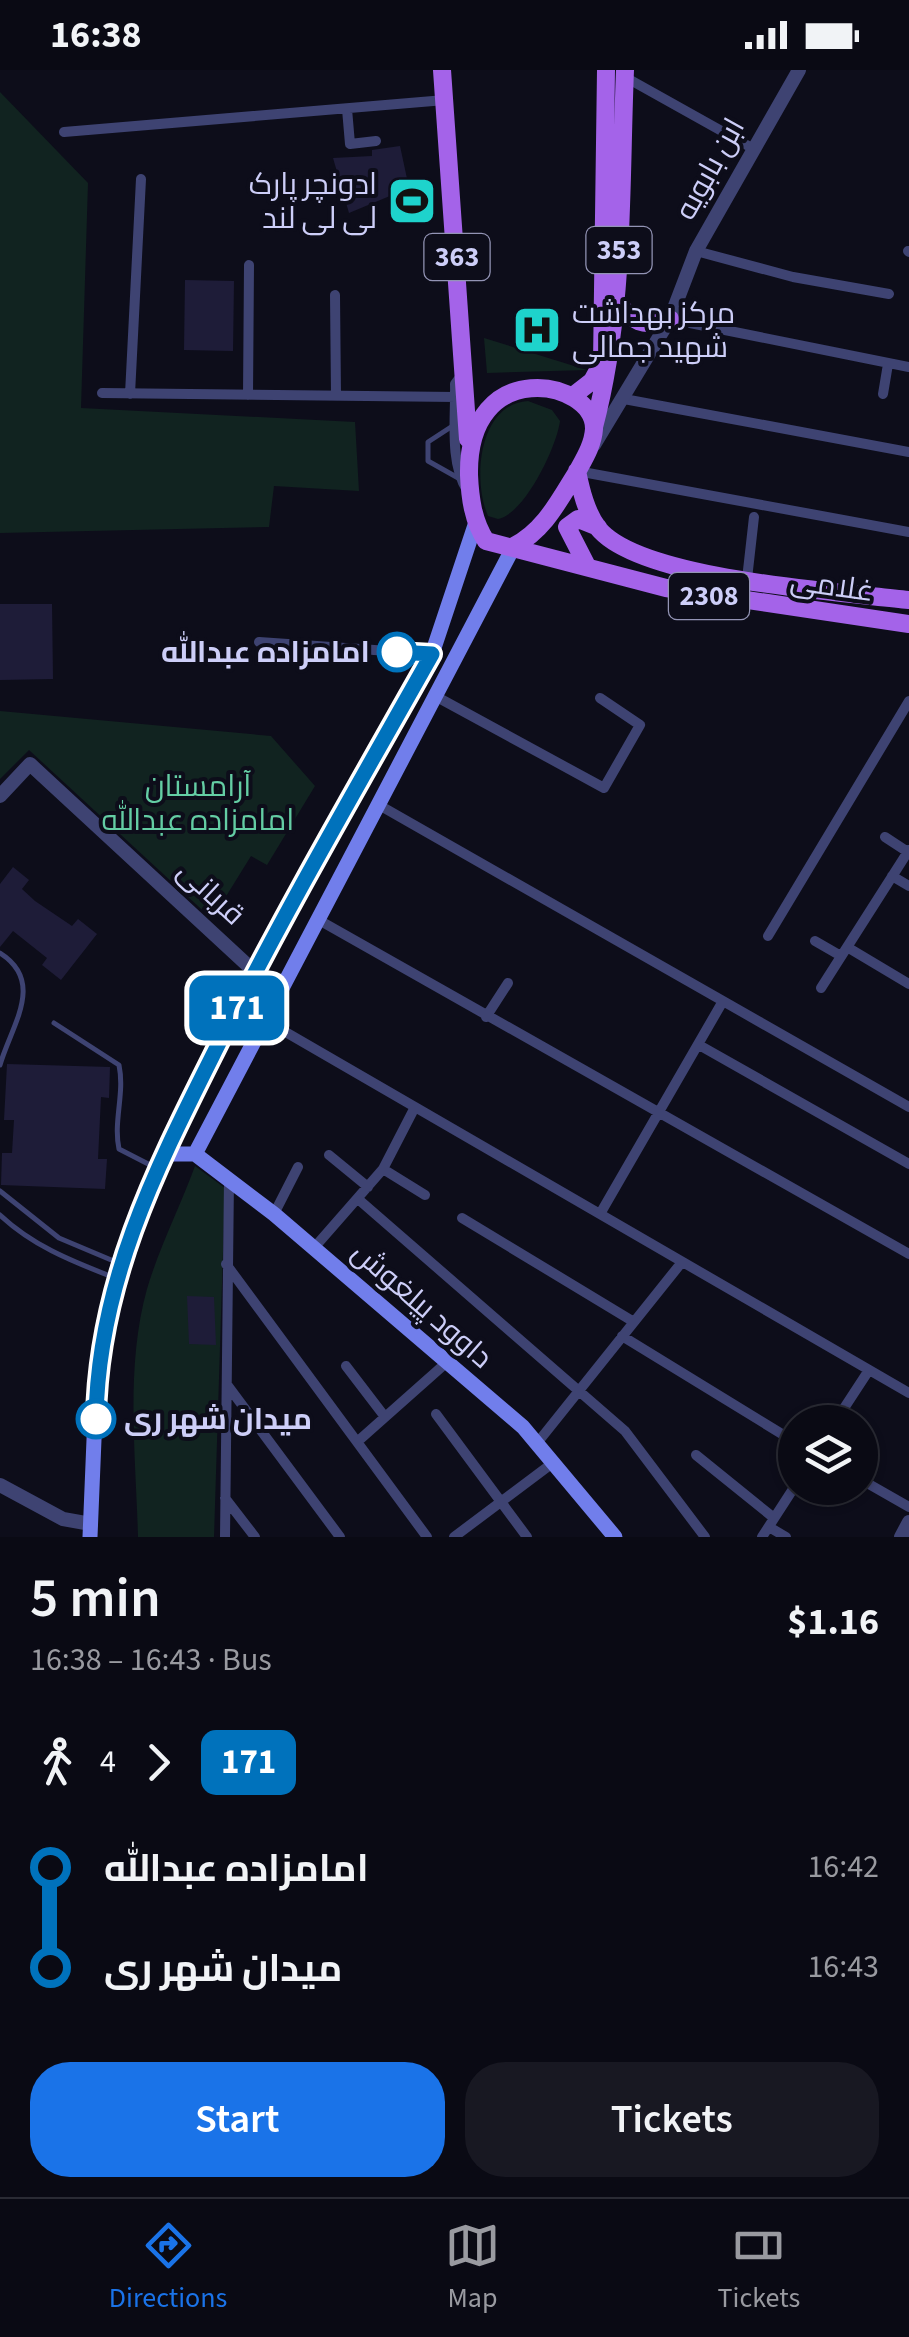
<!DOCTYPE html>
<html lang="en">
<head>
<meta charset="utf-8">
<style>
	:root { --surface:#0a0a14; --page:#181822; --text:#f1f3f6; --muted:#999aa0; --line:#2a2b34; --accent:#1a73e8 }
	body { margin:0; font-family:"Source Sans 3",Cairo,sans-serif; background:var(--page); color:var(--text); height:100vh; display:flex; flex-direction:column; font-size:38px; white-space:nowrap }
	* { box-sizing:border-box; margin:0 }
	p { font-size:32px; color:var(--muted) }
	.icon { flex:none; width:55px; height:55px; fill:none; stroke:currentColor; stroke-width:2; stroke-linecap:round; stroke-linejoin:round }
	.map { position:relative; height:1467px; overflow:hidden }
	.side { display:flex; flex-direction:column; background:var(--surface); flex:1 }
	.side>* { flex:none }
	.badge { padding:0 20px; border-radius:15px; font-size:35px; line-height:65px }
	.controls { position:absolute; left:778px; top:1335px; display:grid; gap:20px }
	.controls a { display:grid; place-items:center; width:100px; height:100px; border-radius:50%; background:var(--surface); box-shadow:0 2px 8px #0004,0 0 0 2px var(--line); font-size:50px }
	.map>.badge { position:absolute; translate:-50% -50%; box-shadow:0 0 0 5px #fff }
	.legs { display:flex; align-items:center; gap:15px; height:110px; padding:0 30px; font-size:32px }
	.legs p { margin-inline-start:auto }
	.overview { display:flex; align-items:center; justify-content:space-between; height:170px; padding:0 30px }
	h1 { font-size:55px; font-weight:600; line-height:75px }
	.primary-button { display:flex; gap:20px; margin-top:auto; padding:20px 30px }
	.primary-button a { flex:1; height:115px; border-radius:40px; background:var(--accent); color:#fff; font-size:40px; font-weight:600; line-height:115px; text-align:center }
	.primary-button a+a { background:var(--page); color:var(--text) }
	ul { padding:0 30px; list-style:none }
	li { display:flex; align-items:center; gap:35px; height:100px; font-size:38px }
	li i { display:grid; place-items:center; width:15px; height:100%; margin:0 12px; background:currentColor }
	li i::after { content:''; width:25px; height:25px; margin:-12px; border:8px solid; border-radius:50%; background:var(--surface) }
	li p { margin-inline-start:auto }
	li:first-child i { background:linear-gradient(#0000 50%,currentColor 0) }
	li:last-child i { background:linear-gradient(currentColor 50%,#0000 0) }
	.status { display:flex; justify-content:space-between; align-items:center; height:70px; padding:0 50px; background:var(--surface); direction:ltr }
	.status svg { height:28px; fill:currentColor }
	.dock { display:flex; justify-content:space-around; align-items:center; height:140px; border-top:2px solid var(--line); background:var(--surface); font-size:28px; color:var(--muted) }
	.dock a { display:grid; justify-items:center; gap:5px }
	.dock .active { color:var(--accent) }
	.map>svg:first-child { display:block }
</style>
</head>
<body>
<div class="status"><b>16:38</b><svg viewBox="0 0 49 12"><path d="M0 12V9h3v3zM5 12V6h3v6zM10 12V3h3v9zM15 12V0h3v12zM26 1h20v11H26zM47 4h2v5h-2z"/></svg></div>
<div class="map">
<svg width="909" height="1467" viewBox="0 0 909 1467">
	<rect width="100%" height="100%" fill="#0d0d1a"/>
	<path fill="#112320" d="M 0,22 L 88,113 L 81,338 L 355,352 L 359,421 L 274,416 L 269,457 L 0,463 Z
		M 484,268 L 587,300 L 487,303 Z
		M 528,331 L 552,340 L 560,351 C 557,376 525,444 498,449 L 488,446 C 472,409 479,334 528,331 Z
		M 0,641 L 271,666 L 315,716 L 267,795 L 251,786 L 212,849 L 29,680 L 0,709 Z
		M 195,1096 L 225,1118 L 214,1467 L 138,1467 C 136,1387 125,1298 147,1219 C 159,1178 180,1137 195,1096 Z"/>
	<path fill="#1e1c38" d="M 400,76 L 409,118 L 349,143 L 333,88 L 372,86 L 372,80 Z
		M 185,210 L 234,211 L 233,281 L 184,280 Z
		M 0,534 L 52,534 L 53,609 L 0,610 Z
		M 13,797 L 29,810 L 22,819 L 35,831 L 72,856 L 78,849 L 97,864 L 61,910 L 42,895 L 47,888 L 13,861 L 0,877 L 0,814 Z
		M 7,994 L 110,997 L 109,1028 L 101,1027 L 98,1089 L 107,1089 L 105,1119 L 1,1115 L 2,1083 L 12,1083 L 14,1050 L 4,1050 Z
		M 187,1226 L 214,1227 L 216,1275 L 189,1274 Z"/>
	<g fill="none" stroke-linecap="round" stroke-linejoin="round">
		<path stroke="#3e4372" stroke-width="5" d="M 451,357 L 428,372 L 428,391 L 460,409
			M 0,883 C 46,912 11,956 0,995
			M 54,953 L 119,995 C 125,1024 113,1051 119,1079 L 158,1099
			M 0,1121 L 59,1168 L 116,1192
			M 0,1145 C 32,1175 69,1190 110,1206"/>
		<path stroke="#3e4372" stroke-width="10" d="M 625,7 L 752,78
			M 347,39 L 350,74 L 376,71
			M 64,62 L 445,30
			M 696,181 L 793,207 L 889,224
			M 908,181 L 909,182
			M 335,225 L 336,326
			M 670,249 L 909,297
			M 538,273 L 540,242
			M 461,306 L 455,314 C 456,346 449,392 467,420
			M 102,323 L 456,327
			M 130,324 L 141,109
			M 883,324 L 888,294
			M 248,325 L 249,195
			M 624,329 L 909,382
			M 577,401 L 909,462
			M 747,509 L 754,447
			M 259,572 L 432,584
			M 437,627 L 604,718 L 640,655 L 600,628
			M 379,735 L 909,1037
			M 885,767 L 908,782
			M 892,806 L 909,816
			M 317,849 L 909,1184
			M 768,866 L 909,631
			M 815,871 L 841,886
			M 847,877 L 909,914
			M 821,918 L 909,780
			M 486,947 L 508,913
			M 263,949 L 909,1323
			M 699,975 L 909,1094
			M 329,1085 L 368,1117
			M 383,1099 L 425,1125
			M 358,1129 L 625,1361 L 705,1467
			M 274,1144 L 298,1097
			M 600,1144 L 723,931
			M 462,1148 L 634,1252
			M 313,1179 L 383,1099 L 415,1037
			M 226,1194 L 427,1467
			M 622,1266 L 795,1372
			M 346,1296 L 385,1347
			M 228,1316 L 340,1467
			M 436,1344 L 527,1467
			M 835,1352 L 869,1300
			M 357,1372 L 446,1293
			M 538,1372 L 682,1192
			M 696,1385 L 774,1448
			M 860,1409 L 909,1437
			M 225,1428 L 255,1467
			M 769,1457 L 786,1467
			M 225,1467 L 229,1109
			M 454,1467 L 554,1392
			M 762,1467 L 795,1416"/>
		<path stroke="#3e4372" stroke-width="14" d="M 594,375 L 670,249 L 696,181 L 799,0
			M 0,726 L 30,694 L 255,902
			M 0,1415 L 63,1449 L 91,1454
			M 901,1467 L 909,1452"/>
		<path stroke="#717eeb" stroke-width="15" d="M 167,1084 L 195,1084 L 274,1144 L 523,1357 L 615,1467
			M 195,1084 L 514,476
			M 90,1467 L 96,1321 L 104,1252 L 119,1192 L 184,1044 L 255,902 L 432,584 L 475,455"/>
		<path stroke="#a463e9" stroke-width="18" d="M 442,0 L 468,369
			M 616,230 C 632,252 643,259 670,249
			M 574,325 L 592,311 L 602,293 L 606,0
			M 594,357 C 625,240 620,121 625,0
			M 577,401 C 581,420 586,442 598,458 C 639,510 842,522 909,530
			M 514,476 C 545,460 559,430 577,402 C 584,389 593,375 594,359 C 595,310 467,284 469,405 C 470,428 473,451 486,471 L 666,518 L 909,554
			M 586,494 L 567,457 L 578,449 L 598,457"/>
	</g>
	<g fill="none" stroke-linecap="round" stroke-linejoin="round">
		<g stroke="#fff" stroke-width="22">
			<path id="line-1" d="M 96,1349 C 98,1209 159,1093 220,971 C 286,839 360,712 432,584 L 397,582"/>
		</g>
		<use href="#line-1" stroke="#0072bc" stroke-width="15"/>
	</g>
	<defs>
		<g id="stadium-square" transform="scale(2.5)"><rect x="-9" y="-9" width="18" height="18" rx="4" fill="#1ed3cc" stroke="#0d0d1a"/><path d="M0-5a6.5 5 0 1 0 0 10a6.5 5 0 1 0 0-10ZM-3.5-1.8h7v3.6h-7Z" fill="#111"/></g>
		<g id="hospital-square" transform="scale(2.5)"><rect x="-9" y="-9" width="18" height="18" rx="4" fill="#1ed3cc" stroke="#0d0d1a"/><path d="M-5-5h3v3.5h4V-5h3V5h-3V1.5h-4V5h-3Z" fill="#111"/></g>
	</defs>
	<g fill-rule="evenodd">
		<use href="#stadium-square" x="412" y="131"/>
		<use href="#hospital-square" x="537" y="260"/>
	</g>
	<g fill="#fff" stroke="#0072bc" stroke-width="5">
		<circle cx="397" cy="582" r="18"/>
		<circle cx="96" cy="1349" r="18"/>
	</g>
	<g text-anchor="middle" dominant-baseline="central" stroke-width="8" stroke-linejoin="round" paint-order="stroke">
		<g fill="#0d0d1a" stroke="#9394b5" stroke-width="2.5">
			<rect x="586.5" y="157" width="65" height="46" rx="8"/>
			<rect x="424.5" y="164" width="65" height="46" rx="8"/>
			<rect x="669" y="503" width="80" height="46" rx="8"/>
		</g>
		<g font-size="28" font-weight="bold" fill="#cdcef8">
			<text x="619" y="180">353</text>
			<text x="457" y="187">363</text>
			<text x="709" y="526">2308</text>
		</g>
		<g font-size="30" fill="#cdcef8" stroke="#0d0d1a">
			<text transform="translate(710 99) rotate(-61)">ابن بابویه</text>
			<text transform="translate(832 516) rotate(8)">غلامی</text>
			<text transform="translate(211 823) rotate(43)">قربانی</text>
			<text transform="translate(422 1235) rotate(41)">داوود پیلغوش</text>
		</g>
		<g font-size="30" fill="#cdcef8" stroke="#0d0d1a" text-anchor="end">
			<text x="377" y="114">ادونچر پارک<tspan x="377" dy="34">لی لی لند</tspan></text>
			<text x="572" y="243" text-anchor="start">مرکز بهداشت<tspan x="572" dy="34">شهید جمالی</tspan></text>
		</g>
		<g font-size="30" font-weight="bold" fill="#cdcef8" stroke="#0d0d1a" text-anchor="end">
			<text x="370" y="582">امامزاده عبدالله</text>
			<text x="124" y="1349" text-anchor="start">میدان شهر ری</text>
		</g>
		<g font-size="30" fill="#64cda4" stroke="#0d0d1a">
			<text x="198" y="716">آرامستان<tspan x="198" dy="34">امامزاده عبدالله</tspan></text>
		</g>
	</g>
</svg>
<div class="controls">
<a><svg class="icon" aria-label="layers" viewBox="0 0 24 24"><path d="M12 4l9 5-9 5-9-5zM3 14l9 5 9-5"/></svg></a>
</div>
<b class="badge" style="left:237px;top:938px;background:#0072bc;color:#fff">171</b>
</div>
<section class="side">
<div class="overview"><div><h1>5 min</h1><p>16:38 – 16:43 · Bus</p></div><b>$1.16</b></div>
<div class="legs"><svg class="icon" aria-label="walk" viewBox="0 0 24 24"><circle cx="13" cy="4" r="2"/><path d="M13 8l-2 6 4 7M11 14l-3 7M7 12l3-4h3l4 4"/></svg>4<svg class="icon" aria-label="forward" viewBox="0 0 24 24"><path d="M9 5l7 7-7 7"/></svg><b class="badge" style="background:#0072bc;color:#fff">171</b></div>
<ul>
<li><i style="color:#0072bc"></i><b>امامزاده عبدالله</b><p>16:42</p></li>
<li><i style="color:#0072bc"></i><b>میدان شهر ری</b><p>16:43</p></li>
</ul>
<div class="primary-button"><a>Start</a><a>Tickets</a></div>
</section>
<nav class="dock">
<a class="active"><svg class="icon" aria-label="directions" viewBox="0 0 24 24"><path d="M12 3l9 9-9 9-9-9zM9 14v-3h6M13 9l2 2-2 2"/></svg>Directions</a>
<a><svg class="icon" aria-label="map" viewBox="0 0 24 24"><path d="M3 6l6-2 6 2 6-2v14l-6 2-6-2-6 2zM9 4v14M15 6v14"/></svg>Map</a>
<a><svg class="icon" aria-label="tickets" viewBox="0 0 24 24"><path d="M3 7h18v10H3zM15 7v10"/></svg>Tickets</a>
</nav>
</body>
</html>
